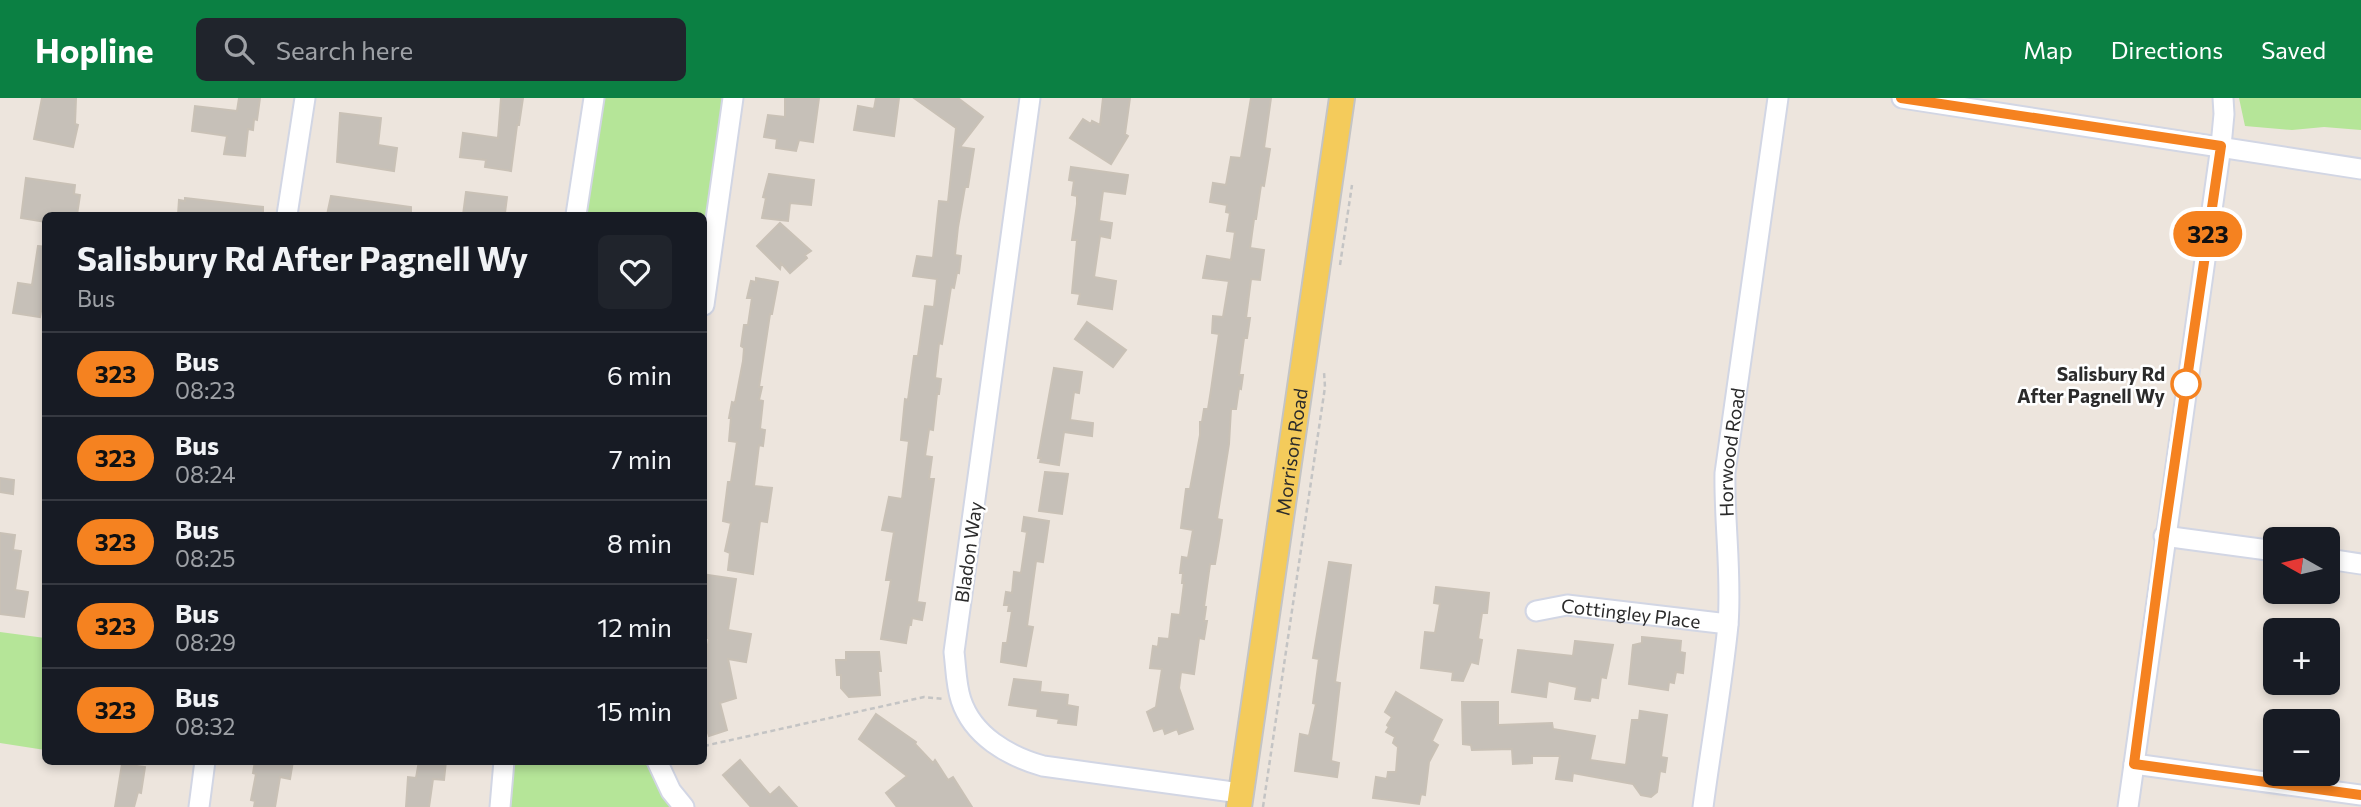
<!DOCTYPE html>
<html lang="en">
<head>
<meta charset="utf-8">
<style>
	:root { --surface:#171b24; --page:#20242c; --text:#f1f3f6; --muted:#9ea1a6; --line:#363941; --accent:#0b8043 }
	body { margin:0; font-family:Commissioner,sans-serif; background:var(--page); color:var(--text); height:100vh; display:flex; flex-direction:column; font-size:26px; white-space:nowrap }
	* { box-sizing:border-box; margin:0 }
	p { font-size:23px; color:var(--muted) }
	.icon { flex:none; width:38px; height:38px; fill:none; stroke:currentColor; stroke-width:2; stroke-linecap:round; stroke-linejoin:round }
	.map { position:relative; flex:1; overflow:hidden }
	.drawer { position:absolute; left:42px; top:114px; width:665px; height:553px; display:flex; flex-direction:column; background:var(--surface); border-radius:10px; box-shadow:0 4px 10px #0003 }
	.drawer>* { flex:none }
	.badge { padding:0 14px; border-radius:23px; font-size:24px; line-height:46px }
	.needle { width:46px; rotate:278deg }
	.tools { position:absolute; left:2263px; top:429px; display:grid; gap:14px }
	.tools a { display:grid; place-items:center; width:77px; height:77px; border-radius:10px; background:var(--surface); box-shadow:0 4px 10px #0003; font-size:35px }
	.map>.badge { position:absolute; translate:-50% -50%; box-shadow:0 0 0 4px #fff }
	.round { display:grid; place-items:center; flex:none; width:74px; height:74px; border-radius:10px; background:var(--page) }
	.headline { display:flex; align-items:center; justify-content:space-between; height:119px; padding:0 35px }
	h1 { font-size:33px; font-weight:700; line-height:52px }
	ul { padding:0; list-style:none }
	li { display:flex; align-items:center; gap:21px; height:84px; padding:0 35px; border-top:2px solid var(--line) }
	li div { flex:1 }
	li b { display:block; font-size:26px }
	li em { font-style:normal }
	li .badge { min-width:77px; font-weight:700; text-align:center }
	header { display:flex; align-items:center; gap:42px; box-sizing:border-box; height:98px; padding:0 35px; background:var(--accent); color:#fff }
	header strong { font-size:33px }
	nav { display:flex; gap:38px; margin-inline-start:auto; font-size:24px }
	.search { width:490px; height:63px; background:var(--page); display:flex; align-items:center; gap:18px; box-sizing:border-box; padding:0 24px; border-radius:10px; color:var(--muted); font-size:26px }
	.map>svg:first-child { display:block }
</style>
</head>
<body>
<header>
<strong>Hopline</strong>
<div class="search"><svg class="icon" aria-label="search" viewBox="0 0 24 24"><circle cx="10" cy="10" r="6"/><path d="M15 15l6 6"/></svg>Search here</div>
<nav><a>Map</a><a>Directions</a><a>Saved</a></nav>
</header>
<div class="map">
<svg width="2361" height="709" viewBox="0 0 2361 709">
	<rect width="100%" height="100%" fill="#ede5dd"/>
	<path fill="#b5e598" d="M 592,0 L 724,0 L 704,141 L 704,117 L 575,117 Z
		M 2239,0 L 2361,0 L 2361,32 L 2324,29 L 2292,32 L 2245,28 Z
		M 0,534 L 45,540 L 45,652 L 0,645 Z
		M 513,663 L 649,663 L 673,709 L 509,709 Z"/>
	<path fill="#c6c0b8" stroke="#c9c1b6" stroke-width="2" d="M 42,0 L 76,0 L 75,26 L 78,27 L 73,49 L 34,41 Z
		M 239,0 L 260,0 L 257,22 L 254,21 L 253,32 L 248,31 L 245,58 L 224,56 L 227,38 L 192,33 L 195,8 L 237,13 Z
		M 501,0 L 523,0 L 519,27 L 517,27 L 511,73 L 485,69 L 486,62 L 460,59 L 463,35 L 498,40 Z
		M 785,0 L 819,0 L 813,44 L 799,42 L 796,53 L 776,50 L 777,41 L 764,39 L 768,17 L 785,19 Z
		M 876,0 L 899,0 L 894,38 L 854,32 L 858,8 L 874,11 Z
		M 914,0 L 958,0 L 983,19 L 960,49 L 974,51 L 968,89 L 965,89 L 958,129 L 955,157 L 961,158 L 959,175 L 957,174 L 954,190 L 951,189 L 942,246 L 939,245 L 935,280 L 941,281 L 939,296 L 937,296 L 933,332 L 929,331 L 925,358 L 932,359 L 929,381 L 934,381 L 917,504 L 925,505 L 922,522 L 912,520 L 911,527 L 909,527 L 906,545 L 881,541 L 891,482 L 886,482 L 894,434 L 882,432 L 889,399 L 902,401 L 909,343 L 901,342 L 905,301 L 908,302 L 914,258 L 918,258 L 925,208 L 934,209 L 937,181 L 913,178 L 917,158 L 933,160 L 939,103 L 948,104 L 956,30 Z
		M 1103,0 L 1130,0 L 1125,36 L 1128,38 L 1111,66 L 1070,40 L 1083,21 L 1091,26 L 1092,23 L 1100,27 Z
		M 1251,0 L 1271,0 L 1264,50 L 1270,51 L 1264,88 L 1261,87 L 1256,121 L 1254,121 L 1250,150 L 1264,152 L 1260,182 L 1251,181 L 1246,220 L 1250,220 L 1247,240 L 1244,240 L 1239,277 L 1243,277 L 1241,291 L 1239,290 L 1236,311 L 1231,311 L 1229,346 L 1217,421 L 1222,422 L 1220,436 L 1215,466 L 1210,466 L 1204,509 L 1206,509 L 1204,523 L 1207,523 L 1204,541 L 1199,540 L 1194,576 L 1181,574 L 1179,590 L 1193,631 L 1179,636 L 1177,631 L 1165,636 L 1163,630 L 1154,633 L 1147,614 L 1156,609 L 1162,571 L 1150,570 L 1153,548 L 1158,549 L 1159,540 L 1169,541 L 1172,516 L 1180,517 L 1184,485 L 1182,485 L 1183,475 L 1180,475 L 1182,459 L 1188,460 L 1193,432 L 1181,430 L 1186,391 L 1190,391 L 1200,337 L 1200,324 L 1202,324 L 1204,311 L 1208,311 L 1211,292 L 1219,236 L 1212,235 L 1213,218 L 1223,219 L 1229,183 L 1203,180 L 1207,158 L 1231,162 L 1235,134 L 1227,133 L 1230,115 L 1226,114 L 1227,107 L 1210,104 L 1213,85 L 1226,87 L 1231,59 L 1241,60 Z
		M 340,15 L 381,20 L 378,47 L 397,50 L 394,73 L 337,64 Z
		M 1071,69 L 1128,77 L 1125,96 L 1103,93 L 1099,123 L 1112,125 L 1110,140 L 1100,138 L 1094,179 L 1116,183 L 1112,211 L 1078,206 L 1080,196 L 1072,195 L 1077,142 L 1072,142 L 1077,106 L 1077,98 L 1072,97 L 1074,83 L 1069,82 Z
		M 769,76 L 814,82 L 811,107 L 790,105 L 788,123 L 762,120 L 766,100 L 763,99 Z
		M 26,80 L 75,87 L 74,96 L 80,97 L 77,117 L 52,115 L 46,117 L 46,124 L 21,120 Z
		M 466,94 L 507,99 L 505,115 L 502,114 L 502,117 L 463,117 Z
		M 331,98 L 411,109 L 411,117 L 327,117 Z
		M 185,100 L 263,109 L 263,117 L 178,117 L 179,102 L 185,103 Z
		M 780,125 L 811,153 L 805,157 L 807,160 L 790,175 L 781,165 L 780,171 L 757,148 Z
		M 38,148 L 46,149 L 46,202 L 43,202 L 40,219 L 13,215 L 18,185 L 32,187 Z
		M 756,180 L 778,184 L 772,216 L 770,216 L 759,289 L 762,289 L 759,302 L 763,303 L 760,331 L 765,332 L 763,348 L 759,347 L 754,388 L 772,390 L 767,424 L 760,423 L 753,476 L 728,472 L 730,455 L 725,453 L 731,425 L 723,423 L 728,384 L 731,384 L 737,344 L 729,343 L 731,320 L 729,320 L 732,304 L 735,305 L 743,263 L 744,250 L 741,248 L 744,227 L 748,227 L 752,200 L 747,200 L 751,183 L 756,184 Z
		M 1087,224 L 1126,252 L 1113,269 L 1075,241 Z
		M 1054,270 L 1082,274 L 1079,295 L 1074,294 L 1070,322 L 1093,325 L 1092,338 L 1064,334 L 1059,367 L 1040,364 L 1041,360 L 1038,360 Z
		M 1045,374 L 1068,376 L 1062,416 L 1039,413 Z
		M 0,380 L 14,382 L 13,396 L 0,394 Z
		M 1024,419 L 1049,423 L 1043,464 L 1036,463 L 1027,528 L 1033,529 L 1026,568 L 1001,564 L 1003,545 L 1007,545 L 1012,513 L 1008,513 L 1009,507 L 1004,507 L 1006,494 L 1012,495 L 1014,474 L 1021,475 L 1027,434 L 1022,433 Z
		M 0,435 L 15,437 L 13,452 L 21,453 L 15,492 L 28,494 L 24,519 L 0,516 Z
		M 1329,464 L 1351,467 L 1335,584 L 1340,585 L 1331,663 L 1339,665 L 1337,679 L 1295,673 L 1300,636 L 1309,638 L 1316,606 L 1313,605 L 1319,561 L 1313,560 Z
		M 708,477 L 736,481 L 728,532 L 751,536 L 746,564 L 728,561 L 736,600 L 720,605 L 727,632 L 709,638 L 707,632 L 704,633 L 704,573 L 709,540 L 706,540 L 708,518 L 704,518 L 704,507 Z
		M 1436,489 L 1489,495 L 1487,515 L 1482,515 L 1478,541 L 1482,542 L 1478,566 L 1471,564 L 1463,583 L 1452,582 L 1453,574 L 1421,570 L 1425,534 L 1435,535 L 1440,506 L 1434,505 Z
		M 1642,539 L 1681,543 L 1680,554 L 1685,555 L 1683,575 L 1676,574 L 1674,585 L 1669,584 L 1668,592 L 1629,586 L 1633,547 L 1642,545 Z
		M 1575,543 L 1613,547 L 1606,580 L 1601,579 L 1598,600 L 1591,599 L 1590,603 L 1575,601 L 1577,589 L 1548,583 L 1546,599 L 1512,594 L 1518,552 L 1573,558 Z
		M 846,554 L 879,554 L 881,573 L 878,573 L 880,597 L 849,599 L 841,590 L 841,577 L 837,577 L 836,562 L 846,562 Z
		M 1014,581 L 1041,584 L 1040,594 L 1068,597 L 1067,607 L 1078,609 L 1076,627 L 1058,625 L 1059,621 L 1037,618 L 1038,611 L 1009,607 Z
		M 1396,594 L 1442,622 L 1432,643 L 1438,647 L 1429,664 L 1425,697 L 1421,696 L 1419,706 L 1373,700 L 1376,679 L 1387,681 L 1388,674 L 1396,674 L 1398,649 L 1393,645 L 1395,639 L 1386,634 L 1389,629 L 1387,627 L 1392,619 L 1385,614 Z
		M 1462,604 L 1498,604 L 1498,627 L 1552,625 L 1553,631 L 1595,638 L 1590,662 L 1626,667 L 1632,622 L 1639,622 L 1640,613 L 1667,617 L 1661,659 L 1667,660 L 1665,674 L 1660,673 L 1657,694 L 1651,699 L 1641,697 L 1633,686 L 1573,675 L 1572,683 L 1556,681 L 1560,658 L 1532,658 L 1532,665 L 1513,666 L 1512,651 L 1472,652 L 1471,647 L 1463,646 Z
		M 876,616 L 916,644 L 915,646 L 933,665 L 935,662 L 948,682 L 953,679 L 972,709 L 897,709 L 886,695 L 907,678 L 859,641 Z
		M 740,662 L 770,697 L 779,689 L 797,709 L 751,709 L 723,677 Z
		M 255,663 L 293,663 L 290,681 L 280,679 L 275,709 L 254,709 L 255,703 L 251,702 L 256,676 L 253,675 Z
		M 419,663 L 446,663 L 444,682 L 433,681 L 429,709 L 406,709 L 408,679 L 416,680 Z
		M 122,666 L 145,669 L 141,695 L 138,694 L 134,709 L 115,709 Z"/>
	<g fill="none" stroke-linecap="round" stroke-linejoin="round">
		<g stroke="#d2d6e4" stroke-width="23">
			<g id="minor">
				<path d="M 1030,0 L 954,554 C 956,570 956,587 961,602 C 973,638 1008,658 1043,668 L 1240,695"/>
				<path d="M 1902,0 L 2361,71"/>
				<path d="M 287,117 L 305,0"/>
				<path d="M 576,117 L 594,0"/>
				<path d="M 704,207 L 733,0"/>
				<path d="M 2164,438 L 2275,453"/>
				<path d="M 2328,461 L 2361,466"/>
				<path id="s1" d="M 1536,513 L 1567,507 L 1728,526"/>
				<path d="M 657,663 L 671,693 L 684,709"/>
				<path d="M 2134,666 L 2361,697"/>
				<path d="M 199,709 L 205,663"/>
				<path d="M 500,709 L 504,663"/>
				<path id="s2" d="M 1703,709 C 1711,648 1722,587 1728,527 C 1732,476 1724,425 1725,375 L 1778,0"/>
				<path d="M 2128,709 L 2221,48 L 2224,16 L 2223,0"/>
			</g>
		</g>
		<g stroke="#c4c4c4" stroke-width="28">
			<g id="major">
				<path id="s3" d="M 1239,709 L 1342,0"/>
			</g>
		</g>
		<path stroke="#c4c4c4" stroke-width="2.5" stroke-dasharray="5 3.5" stroke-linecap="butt" d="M 1340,167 L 1352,87
			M 704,648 L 924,599 L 943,601
			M 1263,709 L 1325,289 L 1324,274"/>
		<use href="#minor" stroke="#fff" stroke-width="19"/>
		<use href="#major" stroke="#f4cb5b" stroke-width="24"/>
	</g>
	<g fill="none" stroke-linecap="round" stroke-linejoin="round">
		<g stroke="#fff" stroke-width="16">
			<path id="line" d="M 1901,0 L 2221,48 L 2164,438 L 2134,666 L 2361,697"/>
		</g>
		<use href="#line" stroke="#f58220" stroke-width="10"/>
	</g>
	<circle fill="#fff" stroke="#f58220" stroke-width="3.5" cx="2186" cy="286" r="14"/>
	<g text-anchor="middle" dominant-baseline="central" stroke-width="5" stroke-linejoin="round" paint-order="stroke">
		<g font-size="19" font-weight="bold" fill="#2b2b2b" stroke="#fff" text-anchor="end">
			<text x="2165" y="275">Salisbury Rd<tspan x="2165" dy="22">After Pagnell Wy</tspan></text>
		</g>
		<g font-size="19" fill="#2b2b2b" stroke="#fff">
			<text stroke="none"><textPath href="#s3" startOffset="359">Morrison Road</textPath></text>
			<text stroke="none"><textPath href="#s2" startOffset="357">Horwood Road</textPath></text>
			<text transform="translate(968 454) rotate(-82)">Bladon Way</text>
			<text stroke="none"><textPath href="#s1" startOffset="96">Cottingley Place</textPath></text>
		</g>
	</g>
</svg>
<div class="tools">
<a><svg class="needle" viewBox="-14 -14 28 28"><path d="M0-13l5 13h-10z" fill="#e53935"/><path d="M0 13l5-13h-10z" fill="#9ea1a6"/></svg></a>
<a>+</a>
<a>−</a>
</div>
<b class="badge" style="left:2208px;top:136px;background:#f58220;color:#111">323</b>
<section class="drawer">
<div class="headline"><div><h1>Salisbury Rd After Pagnell Wy</h1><p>Bus</p></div><a class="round"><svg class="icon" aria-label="heart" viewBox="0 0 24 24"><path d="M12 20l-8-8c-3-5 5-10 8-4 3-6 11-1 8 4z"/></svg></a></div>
<ul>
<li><span class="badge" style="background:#f58220;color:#111">323</span><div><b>Bus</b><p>08:23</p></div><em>6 min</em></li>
<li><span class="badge" style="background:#f58220;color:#111">323</span><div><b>Bus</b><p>08:24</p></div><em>7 min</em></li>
<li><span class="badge" style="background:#f58220;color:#111">323</span><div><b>Bus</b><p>08:25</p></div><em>8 min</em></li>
<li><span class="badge" style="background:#f58220;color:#111">323</span><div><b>Bus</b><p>08:29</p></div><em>12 min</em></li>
<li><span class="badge" style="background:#f58220;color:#111">323</span><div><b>Bus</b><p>08:32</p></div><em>15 min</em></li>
</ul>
</section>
</div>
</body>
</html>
